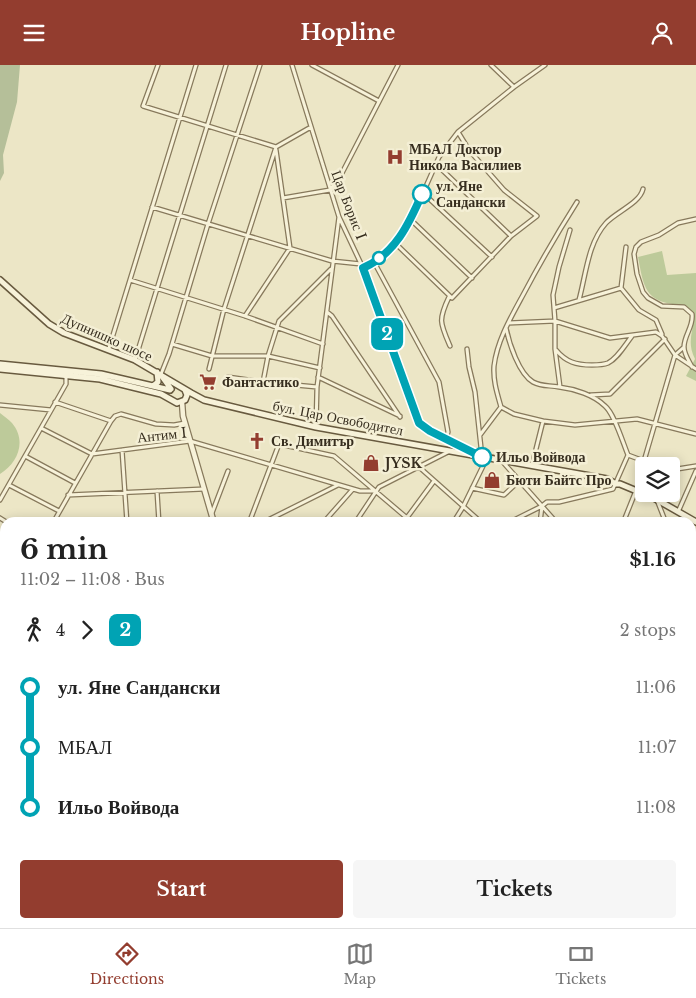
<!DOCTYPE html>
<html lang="en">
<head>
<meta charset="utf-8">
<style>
	:root { --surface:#fff; --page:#f6f6f6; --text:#222; --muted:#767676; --line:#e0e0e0; --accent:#933d2f }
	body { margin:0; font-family:"Libre Baskerville",serif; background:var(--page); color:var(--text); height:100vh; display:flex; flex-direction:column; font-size:19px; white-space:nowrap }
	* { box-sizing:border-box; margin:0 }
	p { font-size:16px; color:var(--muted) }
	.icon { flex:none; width:28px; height:28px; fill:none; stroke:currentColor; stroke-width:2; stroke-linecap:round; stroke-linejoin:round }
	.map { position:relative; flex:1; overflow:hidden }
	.details { position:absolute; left:0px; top:452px; width:696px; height:411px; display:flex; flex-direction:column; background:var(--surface); border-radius:15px 15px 0 0; box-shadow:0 2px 12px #0003 }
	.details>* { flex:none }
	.badge { padding:0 10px; border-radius:8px; font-size:18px; line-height:32px }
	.controls { position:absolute; left:635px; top:392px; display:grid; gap:10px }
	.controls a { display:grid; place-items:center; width:45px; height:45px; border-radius:5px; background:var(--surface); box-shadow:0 2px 12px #0003; font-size:25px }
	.map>.badge { position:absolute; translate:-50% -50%; box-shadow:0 0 0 2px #fff }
	.legs { display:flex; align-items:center; gap:8px; height:55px; padding:0 20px; font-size:16px }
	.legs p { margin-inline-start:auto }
	.summary { display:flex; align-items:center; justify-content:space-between; height:85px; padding:0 20px }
	h1 { font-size:28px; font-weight:700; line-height:38px }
	.cta { display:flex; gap:10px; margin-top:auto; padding:10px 20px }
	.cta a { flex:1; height:58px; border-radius:5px; background:var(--accent); color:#fff; font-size:20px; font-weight:700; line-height:58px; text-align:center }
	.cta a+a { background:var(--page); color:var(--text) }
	ul { padding:0 20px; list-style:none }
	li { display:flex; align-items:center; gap:18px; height:60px; font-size:19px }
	li i { display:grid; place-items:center; width:8px; height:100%; margin:0 6px; background:currentColor }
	li i::after { content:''; width:12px; height:12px; margin:-6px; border:4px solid; border-radius:50%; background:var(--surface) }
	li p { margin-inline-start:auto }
	li:first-child i { background:linear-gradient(#0000 50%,currentColor 0) }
	li:last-child i { background:linear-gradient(currentColor 50%,#0000 0) }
	header { display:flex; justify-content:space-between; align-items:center; height:65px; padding:0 20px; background:var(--accent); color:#fff; font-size:22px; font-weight:700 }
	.tab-bar { display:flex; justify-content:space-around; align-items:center; height:70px; border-top:1px solid var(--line); background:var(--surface); font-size:14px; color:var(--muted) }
	.tab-bar a { display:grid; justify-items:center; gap:2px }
	.tab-bar .selected { color:var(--accent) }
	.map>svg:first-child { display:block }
</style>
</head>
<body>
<header><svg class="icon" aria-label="menu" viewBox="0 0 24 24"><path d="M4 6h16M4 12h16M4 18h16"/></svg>Hopline<svg class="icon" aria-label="person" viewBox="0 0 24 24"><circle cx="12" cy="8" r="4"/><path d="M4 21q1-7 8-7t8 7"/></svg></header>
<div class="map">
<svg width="696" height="863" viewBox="0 0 696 863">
	<rect width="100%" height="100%" fill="#ece6c6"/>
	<path fill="#bdca9a" d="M 662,186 L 667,210 L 696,208 L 696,316 L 686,311 L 695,294 C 685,274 696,264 693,247 C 686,240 681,241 672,239 C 643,235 643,216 638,192 Z
		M 0,348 C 4,351 9,355 12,358 C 27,376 18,398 0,409 Z
		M 691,544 L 696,546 L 696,603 L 691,613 Z
		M 696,727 L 696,770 L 691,784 L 691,743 Z"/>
	<path fill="#b5bf99" d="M 0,0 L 20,0 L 17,37 L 3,90 L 4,108 L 0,116 Z"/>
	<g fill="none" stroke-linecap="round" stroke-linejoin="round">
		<path stroke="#a7c0bc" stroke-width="7" d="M 0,587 L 5,588"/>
		<g stroke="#87795c" stroke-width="5.5">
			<path id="minor" d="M 158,0 L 143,41 L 276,82 L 311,62
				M 292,0 L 339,152 L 363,203 L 417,354 L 426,364 L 477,389
				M 312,0 L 379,36
				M 491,0 L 514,22
				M 436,99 L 511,171
				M 423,128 L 492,192
				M 283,133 L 330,125 L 342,108 L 398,0
				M 152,142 L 332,196 L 361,199
				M 411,155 L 472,213
				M 395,178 L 452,233 L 511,171 L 537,151 L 504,125 L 469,85 L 458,67
				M 374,197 L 439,317 L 448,367 L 446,374
				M 363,203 L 374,197 L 400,173 L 411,155 L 439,92 L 458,67 L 514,22 L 545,0
				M 130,215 L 245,251 L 323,279
				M 621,223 L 639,245 L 656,255 L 662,269
				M 621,223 L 626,182
				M 449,232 C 438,255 440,258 450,281
				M 579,235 C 586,209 588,178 606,158 C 616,147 640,138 643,124
				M 554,243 L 621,223
				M 327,247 L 332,251 L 400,352
				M 245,251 L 290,183 L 276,85
				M 509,258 L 555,256 L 610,273 L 656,267 L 662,271 L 675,290 L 696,304
				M 506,263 C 509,278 519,309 533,317 C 542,322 550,320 559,322 C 575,324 594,330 605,341 C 614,348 623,378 628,390 L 613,424 L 559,437 L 547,437 L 542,441 L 508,458
				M 172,279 L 212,291 L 268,291 L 320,303
				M 109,283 L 196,0
				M 556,285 C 566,297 576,300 592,300 C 597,300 603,300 608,298 C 618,293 625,280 632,271
				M 135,295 L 226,0
				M 692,302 C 689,296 684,289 684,282 C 684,270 694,261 692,249 L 684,242 L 662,241 L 648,233 L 643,227 L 637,209 L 634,189 L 636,182 L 641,177 L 659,170 L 678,158 L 696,154
				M 209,304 L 224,244 L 276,82
				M 161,309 L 169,289 L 208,159 L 260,0
				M 228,312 L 263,317 L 317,322
				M 318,312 L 400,351
				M 263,317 L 268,291 L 279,256 L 331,204
				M 560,322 L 555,284 L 555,256 L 553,230 L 559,202 L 570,165
				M 591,330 L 610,329 L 665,274
				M 55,337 L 111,356 L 115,351 L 121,349 L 156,359 L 174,360 L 185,358
				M 0,340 L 51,345
				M 501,342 L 514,349 L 543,356 L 575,360 L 637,354 L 696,369
				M 316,362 L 317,322 L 339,152
				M 41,363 L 92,389 L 190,376 L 360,426 L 375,426
				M 480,370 L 501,342 C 497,328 493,316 494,301 C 497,276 511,252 523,230 C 540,198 558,167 577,137
				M 122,385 L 127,458
				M 628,390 L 657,401
				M 25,391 L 75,418
				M 501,395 L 557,458
				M 644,396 L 675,290 L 684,282
				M 532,400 L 543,356
				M 419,402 L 482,458
				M 671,405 L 696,401
				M 9,420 L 59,446
				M 472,423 L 504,430 L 519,416
				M 157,426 L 159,458
				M 659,429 L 657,435 L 666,458
				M 68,430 L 204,424
				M 0,435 L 66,319 L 66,311
				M 678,447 L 696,406
				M 212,448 L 228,406
				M 0,453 L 8,458
				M 625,454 L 632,458
				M 53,458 L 111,356
				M 249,458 L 279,379 L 334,391 L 407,453
				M 262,458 L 338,420
				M 323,458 L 353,424
				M 355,458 L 379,422 L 450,386
				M 403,458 L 434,416
				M 453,458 L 463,442 L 483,401 L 475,327 L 469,302 L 467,284
				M 540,458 L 542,441
				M 623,458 L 635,428
				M 0,479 L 5,479
				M 0,521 L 5,521
				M 0,569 L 5,570
				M 0,605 L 5,606
				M 0,641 L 5,642
				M 0,673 L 5,674
				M 0,786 L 5,773
				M 0,810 L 5,811
				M 0,849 L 5,851
				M 24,859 L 34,863
				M 140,859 L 152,863
				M 379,859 L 388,863
				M 401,859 L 403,863
				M 479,859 L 512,863
				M 50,863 L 51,859
				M 180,863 L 182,859
				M 257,863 L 258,859
				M 317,863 L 317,859
				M 457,863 L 459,859
				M 531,863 L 532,859
				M 564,863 L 566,859"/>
		</g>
		<g stroke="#87795c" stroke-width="7">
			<path id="tertiary" d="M 182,337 L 183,351 L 214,458
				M 0,752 L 5,753
				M 662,859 L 674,863
				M 682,859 L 693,863"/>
		</g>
		<g stroke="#685a3f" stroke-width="8">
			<path id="secondary" d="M 0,215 L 49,259 L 64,268 L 135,295 L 191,328 L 204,335 L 316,362 L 607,414 L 616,419 L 620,419 L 644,429
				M 0,299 L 101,309 L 170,325
				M 0,304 L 100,314 L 161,329 L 177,338 L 185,335 L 187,330 L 185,325
				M 161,310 L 171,324
				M 153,321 L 158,317 L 157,307
				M 644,429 L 654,433 L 696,457"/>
		</g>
		<use href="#minor" stroke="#f7f2d9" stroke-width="3"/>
		<use href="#tertiary" stroke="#f7f2d9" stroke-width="4.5"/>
		<use href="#secondary" stroke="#f7f2d9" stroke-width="5"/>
	</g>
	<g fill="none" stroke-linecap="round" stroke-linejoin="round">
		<g stroke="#fff" stroke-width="11">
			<path id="line-1" d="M 422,129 C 409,159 395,189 363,203 L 419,358 L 430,366 L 482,392"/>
		</g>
		<use href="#line-1" stroke="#00a3b4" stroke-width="8"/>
	</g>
	<defs>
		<g id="hospital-bare" transform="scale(1.35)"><path d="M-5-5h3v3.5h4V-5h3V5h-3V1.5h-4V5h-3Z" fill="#933d2f" stroke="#f4efd5" stroke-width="2.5" paint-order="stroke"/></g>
		<g id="supermarket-bare" transform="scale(1.35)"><path d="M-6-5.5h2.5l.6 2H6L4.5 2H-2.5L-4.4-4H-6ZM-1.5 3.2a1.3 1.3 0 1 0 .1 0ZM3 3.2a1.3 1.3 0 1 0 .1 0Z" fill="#933d2f" stroke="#f4efd5" stroke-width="2.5" paint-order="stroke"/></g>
		<g id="church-bare" transform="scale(1.35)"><path d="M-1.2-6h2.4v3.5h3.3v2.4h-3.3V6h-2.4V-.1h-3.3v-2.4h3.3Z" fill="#933d2f" stroke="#f4efd5" stroke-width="2.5" paint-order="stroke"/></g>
		<g id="shop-bare" transform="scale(1.35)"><path d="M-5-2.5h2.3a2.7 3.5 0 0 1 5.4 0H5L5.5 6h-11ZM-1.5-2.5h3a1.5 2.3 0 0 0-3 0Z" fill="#933d2f" stroke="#f4efd5" stroke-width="2.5" paint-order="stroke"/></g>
	</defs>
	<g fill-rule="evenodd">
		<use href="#hospital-bare" x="395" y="92"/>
		<use href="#supermarket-bare" x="208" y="317"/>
		<use href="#church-bare" x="257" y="376"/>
		<use href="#shop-bare" x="371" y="398"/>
		<use href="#shop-bare" x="492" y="415"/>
	</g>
	<g fill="#fff" stroke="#00a3b4" stroke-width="2.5">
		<circle cx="422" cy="129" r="9"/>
		<circle cx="379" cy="193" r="6"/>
		<circle cx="482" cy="392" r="9"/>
	</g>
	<g text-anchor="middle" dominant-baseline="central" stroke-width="5" stroke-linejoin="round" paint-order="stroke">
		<g font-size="14" font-weight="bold" fill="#372e1f" stroke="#f4efd5" text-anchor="start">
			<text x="409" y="84">МБАЛ Доктор<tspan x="409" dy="16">Никола Василиев</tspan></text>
			<text x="222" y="317">Фантастико</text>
			<text x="271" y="376">Св. Димитър</text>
			<text x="385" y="398">JYSK</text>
			<text x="506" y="415">Бюти Байтс Про</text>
		</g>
		<g font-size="14" font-weight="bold" fill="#372e1f" stroke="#f4efd5" text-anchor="start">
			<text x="436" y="121">ул. Яне<tspan x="436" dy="16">Сандански</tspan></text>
			<text x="496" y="392">Ильо Войвода</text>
		</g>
		<g font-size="14" fill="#372e1f" stroke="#f4efd5">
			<text transform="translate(349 140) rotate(69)">Цар Борис I</text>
			<text transform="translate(107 272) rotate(24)">Дупнишко шосе</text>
			<text transform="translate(338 353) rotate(11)">бул. Цар Освободител</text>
			<text transform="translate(162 370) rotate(-6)">Антим I</text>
		</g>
	</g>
</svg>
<div class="controls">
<a><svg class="icon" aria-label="layers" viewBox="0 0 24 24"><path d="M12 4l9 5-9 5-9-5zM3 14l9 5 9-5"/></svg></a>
</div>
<b class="badge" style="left:387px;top:269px;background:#00a3b4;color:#fff">2</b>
<section class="details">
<div class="summary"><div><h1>6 min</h1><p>11:02 – 11:08 · Bus</p></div><b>$1.16</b></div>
<div class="legs"><svg class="icon" aria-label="walk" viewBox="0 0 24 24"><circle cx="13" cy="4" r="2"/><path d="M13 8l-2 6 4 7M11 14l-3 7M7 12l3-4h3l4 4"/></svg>4<svg class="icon" aria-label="forward" viewBox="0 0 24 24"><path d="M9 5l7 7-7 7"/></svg><b class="badge" style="background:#00a3b4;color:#fff">2</b><p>2 stops</p></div>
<ul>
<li><i style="color:#00a3b4"></i><b>ул. Яне Сандански</b><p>11:06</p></li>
<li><i style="color:#00a3b4"></i><span>МБАЛ</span><p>11:07</p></li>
<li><i style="color:#00a3b4"></i><b>Ильо Войвода</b><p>11:08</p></li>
</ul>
<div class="cta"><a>Start</a><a>Tickets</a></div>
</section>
</div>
<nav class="tab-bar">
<a class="selected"><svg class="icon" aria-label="directions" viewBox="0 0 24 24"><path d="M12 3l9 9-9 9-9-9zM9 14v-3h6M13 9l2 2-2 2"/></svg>Directions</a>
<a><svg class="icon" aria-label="map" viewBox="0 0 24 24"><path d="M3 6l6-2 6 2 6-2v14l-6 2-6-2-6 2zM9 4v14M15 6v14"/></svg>Map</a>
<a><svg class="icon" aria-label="tickets" viewBox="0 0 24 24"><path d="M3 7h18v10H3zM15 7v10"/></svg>Tickets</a>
</nav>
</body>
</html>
